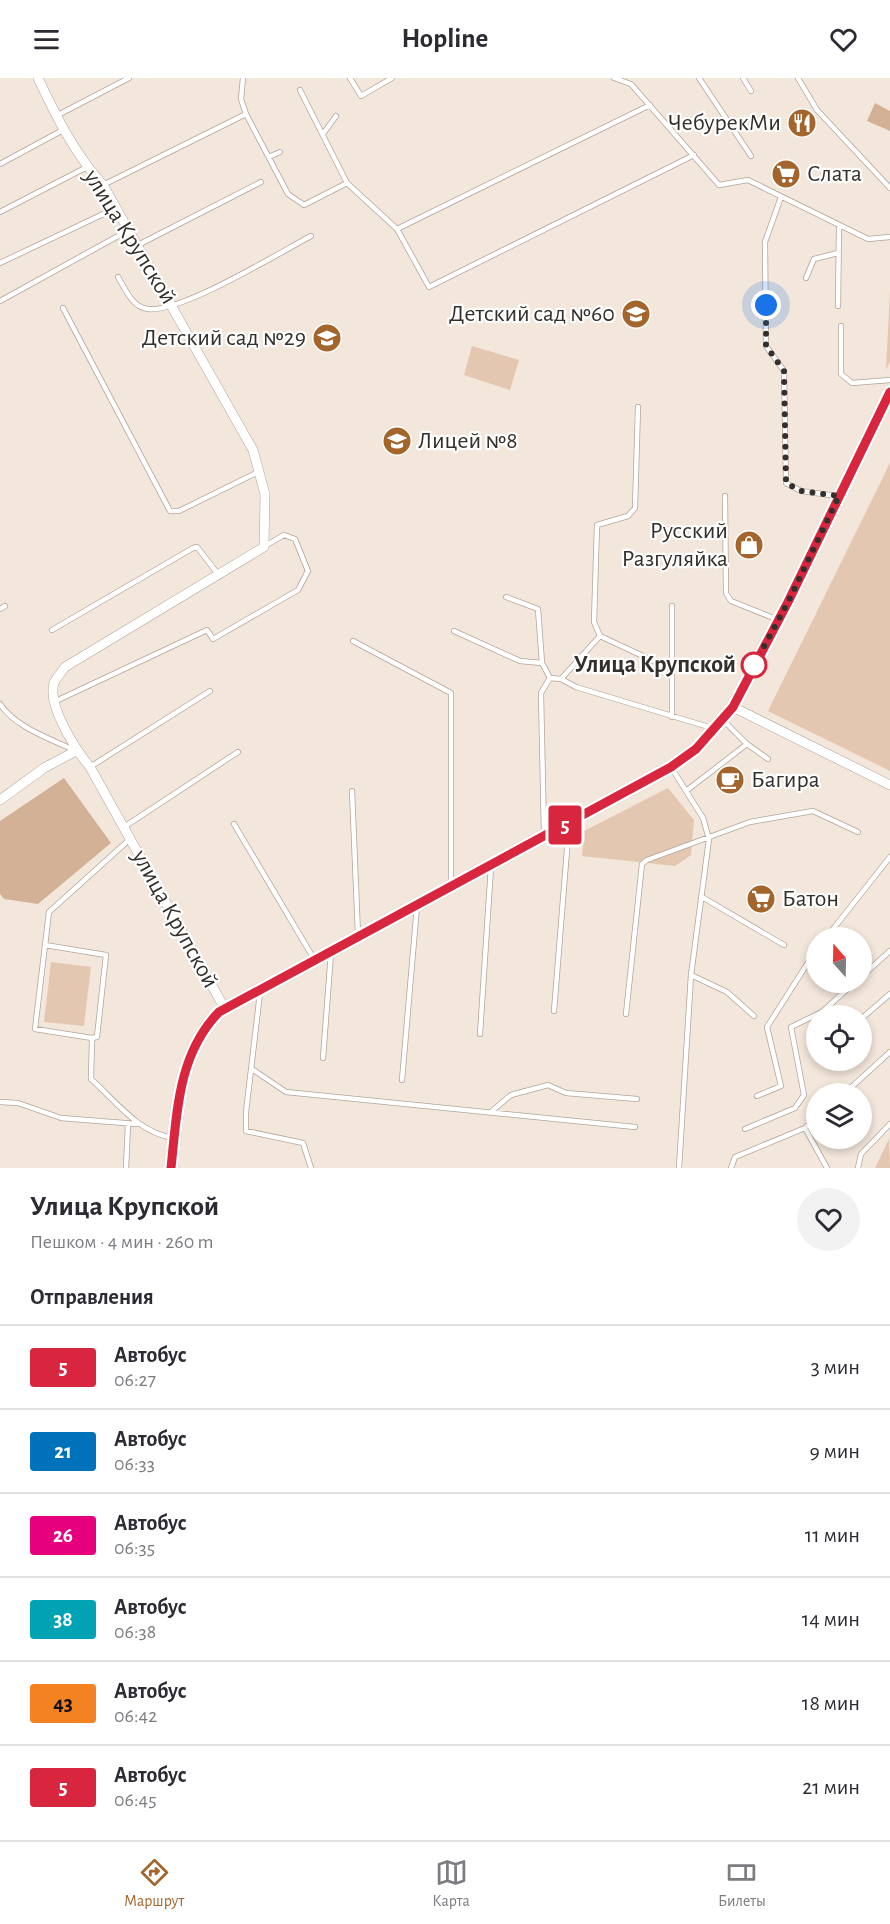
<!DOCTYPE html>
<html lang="ru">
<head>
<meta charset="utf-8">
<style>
	:root { --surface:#fff; --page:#f2f2f3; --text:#2b2b33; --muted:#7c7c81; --line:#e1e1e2; --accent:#a3652b }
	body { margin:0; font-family:"Alegreya Sans",sans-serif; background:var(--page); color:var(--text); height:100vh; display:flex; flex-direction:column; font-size:22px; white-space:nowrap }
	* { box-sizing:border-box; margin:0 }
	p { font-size:20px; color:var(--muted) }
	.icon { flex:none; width:33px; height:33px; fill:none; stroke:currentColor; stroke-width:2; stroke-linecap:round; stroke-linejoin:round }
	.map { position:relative; height:1090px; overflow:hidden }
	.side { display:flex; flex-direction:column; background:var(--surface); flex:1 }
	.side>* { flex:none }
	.badge { padding:0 12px; border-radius:4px; font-size:21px; line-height:39px }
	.needle { width:39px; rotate:340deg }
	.tools { position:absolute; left:806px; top:849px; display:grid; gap:12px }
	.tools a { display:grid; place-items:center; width:66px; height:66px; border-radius:50%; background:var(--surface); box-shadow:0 3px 9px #0003; font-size:30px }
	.you { position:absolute; width:30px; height:30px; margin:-15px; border:4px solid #fff; border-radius:50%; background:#1a73e8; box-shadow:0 0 0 9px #1a73e833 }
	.map>.badge { position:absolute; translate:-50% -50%; box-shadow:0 0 0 3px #fff }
	h2 { padding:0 30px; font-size:22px; line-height:54px }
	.round { display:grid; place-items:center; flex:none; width:63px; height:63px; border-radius:32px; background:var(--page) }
	.summary { display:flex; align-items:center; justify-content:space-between; height:102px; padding:0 30px }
	h1 { font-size:28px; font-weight:700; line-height:45px }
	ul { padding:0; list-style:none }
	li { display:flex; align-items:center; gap:18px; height:84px; padding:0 30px; border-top:2px solid var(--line) }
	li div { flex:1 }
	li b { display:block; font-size:22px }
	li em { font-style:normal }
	li .badge { min-width:66px; font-weight:700; text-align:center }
	header { display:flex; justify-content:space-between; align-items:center; height:78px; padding:0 30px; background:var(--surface); font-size:27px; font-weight:700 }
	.menu { display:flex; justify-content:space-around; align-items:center; height:84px; border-top:2px solid var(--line); background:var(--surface); font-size:16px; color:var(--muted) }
	.menu a { display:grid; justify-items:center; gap:3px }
	.menu .current { color:var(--accent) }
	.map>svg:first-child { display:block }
</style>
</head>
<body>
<header><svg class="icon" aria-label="menu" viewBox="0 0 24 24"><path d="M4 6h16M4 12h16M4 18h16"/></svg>Hopline<svg class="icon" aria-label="heart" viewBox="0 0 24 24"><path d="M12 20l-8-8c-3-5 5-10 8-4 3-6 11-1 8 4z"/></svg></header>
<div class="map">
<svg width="890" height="1090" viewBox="0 0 890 1090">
	<rect width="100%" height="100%" fill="#f3e6db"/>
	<path fill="#e4c7b0" d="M 890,212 L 890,283 L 886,292 Z
		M 472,268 L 519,282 L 510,312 L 464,297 Z
		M 890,385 L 890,693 L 768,633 Z
		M 668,710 L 694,742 L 691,777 L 675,788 L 582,778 L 584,753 Z
		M 51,884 L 91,889 L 84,948 L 44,944 Z
		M 889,1061 L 890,1090 L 875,1090 Z"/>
	<path fill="#d2b196" d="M 875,25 L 890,33 L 890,53 L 867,43 Z
		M 64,700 L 111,765 L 38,826 L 4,821 L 0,816 L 0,743 Z"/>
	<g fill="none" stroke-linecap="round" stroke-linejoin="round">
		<g stroke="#b2a59b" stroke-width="6">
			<path id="lane" d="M 243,0 L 241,21 L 246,36
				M 350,0 L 361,18 L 392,0
				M 614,0 L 631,6 L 719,107 L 748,102 L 868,161 L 890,159
				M 699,0 L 751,78
				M 743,0 L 751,13
				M 798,0 L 817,32 L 890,110
				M 300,12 L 347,105 L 397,151 L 650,27
				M 56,38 L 129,0
				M 323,56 L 336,38
				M 269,79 L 280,74
				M 0,86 L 63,52
				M 103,107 L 246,36 L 288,116 L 304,127 L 347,105
				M 781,119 L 765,164 L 766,268 L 784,293 L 786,405 L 801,413 L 837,418
				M 0,134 L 87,89
				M 397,151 L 429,209 L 694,77
				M 138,167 L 261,104
				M 0,185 L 116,130
				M 118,199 C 126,212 132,229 148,231 C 181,235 277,176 311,158
				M 806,200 L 814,181 L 838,175
				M 0,223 L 129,152
				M 838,228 L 839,149
				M 63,230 L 170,433 L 179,433 L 260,393
				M 841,248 L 841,296 L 852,305 L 890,302
				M 725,418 L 726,515 L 731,523 L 776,541
				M 506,519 L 538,531 L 542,585 L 550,600
				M 0,531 L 5,528
				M 52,552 L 193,470 L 197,469 L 218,496
				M 454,553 L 520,583 L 542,585
				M 600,558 L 594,544 L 597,447 L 628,438 L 635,430 L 638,329
				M 353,563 L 451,615 L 451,805
				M 561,601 L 600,558 L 673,592
				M 56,623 L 207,552 L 213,561 L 298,512 L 308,493 L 295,461 L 284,457 L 265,468
				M 0,626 C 16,650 51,661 76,673
				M 672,639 L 672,528
				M 724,643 L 747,666 L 768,681
				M 90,689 L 210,613
				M 671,689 L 703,740 L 709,761 L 691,897 L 679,1090
				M 352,713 L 358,857
				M 686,713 L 747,666
				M 234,746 L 314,881
				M 124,749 L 238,674
				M 544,755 L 541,615 L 550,600 L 561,601 L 576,609 L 712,650
				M 702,819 L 784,867
				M 826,860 L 890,779
				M 45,867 L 106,877 L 97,959 L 92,960 L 35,951 L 49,834 L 130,761
				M 691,897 L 727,914 L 754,938
				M 861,899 L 890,873
				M 260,915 L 246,1034 L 246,1053 L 303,1065 L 311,1090
				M 554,933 L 569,747
				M 626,936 L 642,786 L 647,782 L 750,744 L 813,733 L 858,754
				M 861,941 L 890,916
				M 480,956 L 491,789
				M 92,960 L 91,1001 C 117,1024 137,1054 173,1060
				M 323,980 L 331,875
				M 252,991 L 286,1014 L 635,1049
				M 402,1002 L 417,828
				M 844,1016 L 890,974
				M 757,1018 L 781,1008 L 767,949 L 816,872
				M 0,1024 L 18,1025 L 61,1040 L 137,1046
				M 492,1033 L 511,1017 L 548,1007 L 566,1015 L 637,1021
				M 816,1040 L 805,1050 L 827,1090
				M 745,1051 L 795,1030 L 804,1017 L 791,949 L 822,934 L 855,904
				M 126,1090 L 128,1046
				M 731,1090 L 735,1079 L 805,1050
				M 858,1090 L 861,1076 L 890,1046"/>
		</g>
		<g stroke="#b2a59b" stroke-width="10">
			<path id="street" d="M 38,0 C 56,38 74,75 103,107 L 253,372 L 265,416 L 264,469 L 65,589 C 62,594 56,600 54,605 C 47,628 76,672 90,689 L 225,931
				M 733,629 L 890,707
				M 0,722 L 44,690 L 76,673"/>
		</g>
		<g stroke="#b2a59b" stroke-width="14">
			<path id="secondary" d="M 171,1090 C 177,1034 178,976 219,934 L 671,689 L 696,671 L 733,629 L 788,524 L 890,314"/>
		</g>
		<use href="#lane" stroke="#fff" stroke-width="4.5"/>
		<use href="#street" stroke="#fff" stroke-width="9"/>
		<use href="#secondary" stroke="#fbf0e7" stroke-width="12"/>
	</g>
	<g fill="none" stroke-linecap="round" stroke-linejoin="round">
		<g stroke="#fff" stroke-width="14">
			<path id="line" d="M 171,1090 C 177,1034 178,976 219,934 L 671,689 L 696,671 L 733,629 L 788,524 L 890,314"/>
		</g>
		<use href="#line" stroke="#d7263d" stroke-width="9"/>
		<path stroke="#342f2b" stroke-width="6" stroke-dasharray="0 10.8" d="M 754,587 L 788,524 L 839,418 L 801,413 L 786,405 L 784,293 L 766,268 L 766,227"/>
	</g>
	<defs>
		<g id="restaurant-disc" transform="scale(1.5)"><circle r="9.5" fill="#a3652b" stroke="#fff"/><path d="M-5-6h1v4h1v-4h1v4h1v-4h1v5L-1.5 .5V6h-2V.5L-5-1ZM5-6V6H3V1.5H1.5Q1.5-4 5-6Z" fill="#fff"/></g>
		<g id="supermarket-disc" transform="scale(1.5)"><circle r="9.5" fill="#a3652b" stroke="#fff"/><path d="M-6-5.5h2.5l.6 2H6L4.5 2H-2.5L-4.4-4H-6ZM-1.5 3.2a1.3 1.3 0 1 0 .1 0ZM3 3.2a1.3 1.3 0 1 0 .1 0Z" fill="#fff"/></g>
		<g id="school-disc" transform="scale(1.5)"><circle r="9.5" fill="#a3652b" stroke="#fff"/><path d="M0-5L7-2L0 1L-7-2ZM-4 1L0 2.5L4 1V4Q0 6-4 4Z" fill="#fff"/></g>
		<g id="shop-disc" transform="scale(1.5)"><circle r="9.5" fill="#a3652b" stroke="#fff"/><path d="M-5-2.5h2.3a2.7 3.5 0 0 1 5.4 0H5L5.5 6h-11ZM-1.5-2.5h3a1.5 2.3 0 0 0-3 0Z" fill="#fff"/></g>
		<g id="cafe-disc" transform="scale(1.5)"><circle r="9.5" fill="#a3652b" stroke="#fff"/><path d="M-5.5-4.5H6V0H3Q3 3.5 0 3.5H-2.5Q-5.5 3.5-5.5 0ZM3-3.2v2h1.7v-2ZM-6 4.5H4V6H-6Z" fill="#fff"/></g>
	</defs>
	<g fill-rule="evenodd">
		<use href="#restaurant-disc" x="802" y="45"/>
		<use href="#supermarket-disc" x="786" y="96"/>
		<use href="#school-disc" x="636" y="236"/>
		<use href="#school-disc" x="327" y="260"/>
		<use href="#school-disc" x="397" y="363"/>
		<use href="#shop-disc" x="749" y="467"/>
		<use href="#cafe-disc" x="730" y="702"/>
		<use href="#supermarket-disc" x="761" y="821"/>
	</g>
	<circle fill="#fff" stroke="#d7263d" stroke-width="3" cx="754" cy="587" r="12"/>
	<g text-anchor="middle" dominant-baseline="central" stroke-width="4.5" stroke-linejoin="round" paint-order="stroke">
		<g font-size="24" fill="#342f2b" stroke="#fff" text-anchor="end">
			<text x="781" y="45">ЧебурекМи</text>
			<text x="807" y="96" text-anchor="start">Слата</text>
			<text x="615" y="236">Детский сад №60</text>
			<text x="306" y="260">Детский сад №29</text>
			<text x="418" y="363" text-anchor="start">Лицей №8</text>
			<text x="728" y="453">Русский<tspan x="728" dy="28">Разгуляйка</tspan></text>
			<text x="751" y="702" text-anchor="start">Багира</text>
			<text x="782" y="821" text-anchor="start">Батон</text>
		</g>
		<g font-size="24" fill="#342f2b" stroke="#fff">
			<text transform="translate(130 159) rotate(58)">улица Крупской</text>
			<text transform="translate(175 841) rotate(61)">улица Крупской</text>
		</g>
		<g font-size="24" font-weight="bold" fill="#342f2b" stroke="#fff" text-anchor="end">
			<text x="736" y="587">Улица Крупской</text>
		</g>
	</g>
</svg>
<div class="tools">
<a><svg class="needle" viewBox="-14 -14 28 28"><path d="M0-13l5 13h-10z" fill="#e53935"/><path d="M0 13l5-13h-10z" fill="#7c7c81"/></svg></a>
<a><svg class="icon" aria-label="locate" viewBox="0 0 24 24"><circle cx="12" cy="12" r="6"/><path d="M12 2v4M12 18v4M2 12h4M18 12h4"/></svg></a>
<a><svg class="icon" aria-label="layers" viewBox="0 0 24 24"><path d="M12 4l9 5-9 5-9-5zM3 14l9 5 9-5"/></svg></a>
</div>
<div class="you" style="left:766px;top:227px"></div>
<b class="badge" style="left:565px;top:747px;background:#d7263d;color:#fff">5</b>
</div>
<section class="side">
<div class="summary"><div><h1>Улица Крупской</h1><p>Пешком · 4 мин · 260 m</p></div><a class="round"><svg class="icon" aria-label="heart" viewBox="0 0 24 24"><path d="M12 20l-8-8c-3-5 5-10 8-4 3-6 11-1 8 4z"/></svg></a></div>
<h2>Отправления</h2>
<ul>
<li><span class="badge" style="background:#d7263d;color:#fff">5</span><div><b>Автобус</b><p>06:27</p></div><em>3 мин</em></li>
<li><span class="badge" style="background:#0072bc;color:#fff">21</span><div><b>Автобус</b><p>06:33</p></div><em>9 мин</em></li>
<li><span class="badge" style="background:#e6007e;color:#fff">26</span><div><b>Автобус</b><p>06:35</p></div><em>11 мин</em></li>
<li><span class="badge" style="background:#00a3b4;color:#fff">38</span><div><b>Автобус</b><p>06:38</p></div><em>14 мин</em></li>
<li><span class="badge" style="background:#f58220;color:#111">43</span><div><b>Автобус</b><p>06:42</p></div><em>18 мин</em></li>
<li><span class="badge" style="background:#d7263d;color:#fff">5</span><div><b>Автобус</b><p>06:45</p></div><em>21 мин</em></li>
</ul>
</section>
<nav class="menu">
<a class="current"><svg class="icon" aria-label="directions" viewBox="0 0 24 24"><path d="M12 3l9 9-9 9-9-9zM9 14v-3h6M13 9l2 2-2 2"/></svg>Маршрут</a>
<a><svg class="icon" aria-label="map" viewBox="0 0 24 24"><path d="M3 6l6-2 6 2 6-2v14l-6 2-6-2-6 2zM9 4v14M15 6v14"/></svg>Карта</a>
<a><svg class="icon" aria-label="tickets" viewBox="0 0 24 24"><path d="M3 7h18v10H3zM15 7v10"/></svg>Билеты</a>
</nav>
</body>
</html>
